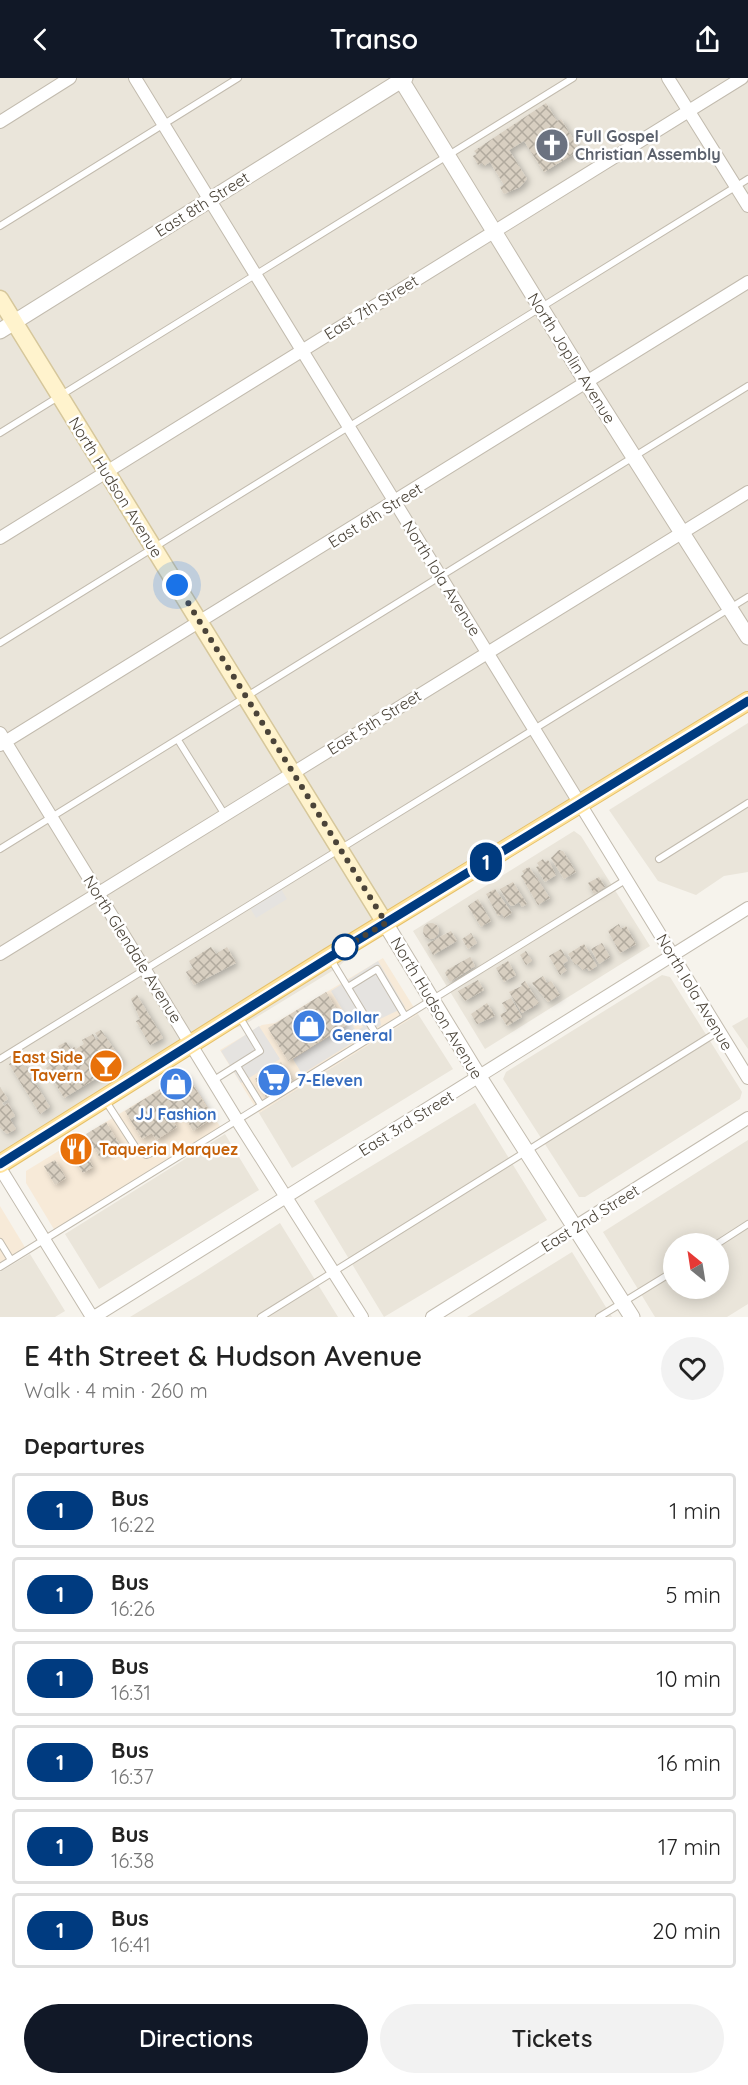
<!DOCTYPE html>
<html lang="en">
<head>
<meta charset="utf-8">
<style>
  :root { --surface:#fff; --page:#f2f2f2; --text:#222; --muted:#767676; --line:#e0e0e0; --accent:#111827 }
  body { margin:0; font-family:Quicksand,sans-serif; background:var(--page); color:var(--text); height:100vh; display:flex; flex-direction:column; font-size:22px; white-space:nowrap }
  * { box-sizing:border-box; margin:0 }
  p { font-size:20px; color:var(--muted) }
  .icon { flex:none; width:33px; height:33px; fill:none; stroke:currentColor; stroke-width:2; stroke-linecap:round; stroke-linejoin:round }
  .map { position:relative; height:1239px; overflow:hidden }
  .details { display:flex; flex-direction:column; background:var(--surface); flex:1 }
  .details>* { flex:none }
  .badge { padding:0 12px; border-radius:20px; font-size:21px; line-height:39px }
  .needle { width:39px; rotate:330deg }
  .controls { position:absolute; left:663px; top:1155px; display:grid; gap:12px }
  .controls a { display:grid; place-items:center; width:66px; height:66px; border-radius:50%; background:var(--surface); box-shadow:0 3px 15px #0003; font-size:30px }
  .you { position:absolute; width:30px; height:30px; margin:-15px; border:4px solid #fff; border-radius:50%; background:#1a73e8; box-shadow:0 0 0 9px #1a73e833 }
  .map>.badge { position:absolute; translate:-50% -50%; box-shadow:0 0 0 3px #fff }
  h2 { padding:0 24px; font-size:22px; line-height:54px }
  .round { display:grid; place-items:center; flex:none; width:63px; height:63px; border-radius:32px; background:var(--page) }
  .overview { display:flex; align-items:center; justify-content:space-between; height:102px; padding:0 24px }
  h1 { font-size:28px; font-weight:600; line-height:45px }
  .action { display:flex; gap:12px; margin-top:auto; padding:12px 24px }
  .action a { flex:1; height:69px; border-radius:36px; background:var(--accent); color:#fff; font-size:24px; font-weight:600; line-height:69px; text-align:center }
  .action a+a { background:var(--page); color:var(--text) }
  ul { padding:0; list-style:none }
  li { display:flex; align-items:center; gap:18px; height:75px; margin:0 12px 9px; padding:0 12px; border:3px solid var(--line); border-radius:6px }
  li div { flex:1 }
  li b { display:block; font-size:22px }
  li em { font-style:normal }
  li .badge { min-width:66px; font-weight:700; text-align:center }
  header { display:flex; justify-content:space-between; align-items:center; height:78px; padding:0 24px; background:var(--accent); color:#fff; font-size:27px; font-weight:600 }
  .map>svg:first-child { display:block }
  .residential { fill:#eae5da; fill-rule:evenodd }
  .commercial { fill:#f7ead8 }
  .parking { fill:#e5e3e0 }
  .building { fill:url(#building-cross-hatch); filter:url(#shadow) }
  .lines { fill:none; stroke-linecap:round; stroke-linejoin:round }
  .service-casing { stroke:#c2bbae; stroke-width:8 }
  .minor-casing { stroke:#c2bbae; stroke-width:14 }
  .tertiary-casing { stroke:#c2bbae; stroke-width:17 }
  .secondary-casing { stroke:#d6c79b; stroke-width:19 }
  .primary-casing { stroke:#e6c16a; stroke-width:20 }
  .service { stroke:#fff; stroke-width:6 }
  .minor { stroke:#fff; stroke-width:12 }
  .tertiary { stroke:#fff; stroke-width:15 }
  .secondary { stroke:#fff3cd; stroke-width:16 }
  .primary { stroke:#ffe39c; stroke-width:18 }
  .line-casing { stroke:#fff; stroke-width:14 }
  .line { stroke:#003b80; stroke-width:9 }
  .walk { stroke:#4b4439; stroke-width:6; stroke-dasharray:0 10.8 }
  .stop-dot { fill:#fff; stroke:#003b80; stroke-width:3 }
  .labels { text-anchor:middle; stroke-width:5; stroke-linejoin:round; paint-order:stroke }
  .worship-label { font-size:16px; font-weight:bold; fill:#5b616d; stroke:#fff; text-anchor:start }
  .street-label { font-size:16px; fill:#4b4439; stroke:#fff }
  .shop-label { font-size:16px; font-weight:bold; fill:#366cbe; stroke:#fff; text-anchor:start }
  .food-label { font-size:16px; font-weight:bold; fill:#c56008; stroke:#fff; text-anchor:end }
</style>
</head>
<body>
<header><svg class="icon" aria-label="back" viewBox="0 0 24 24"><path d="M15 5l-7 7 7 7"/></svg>Transo<svg class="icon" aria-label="share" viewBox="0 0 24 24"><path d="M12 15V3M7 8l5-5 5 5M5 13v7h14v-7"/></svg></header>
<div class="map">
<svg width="748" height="1239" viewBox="0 0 748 1239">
  <defs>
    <pattern id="building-cross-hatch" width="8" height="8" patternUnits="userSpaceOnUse" patternTransform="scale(1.5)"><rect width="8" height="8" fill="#d8cfc1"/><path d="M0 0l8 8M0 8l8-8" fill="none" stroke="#b1aa9e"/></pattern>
    <filter id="shadow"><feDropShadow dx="3" dy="3" stdDeviation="3" flood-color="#0004"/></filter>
  </defs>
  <rect width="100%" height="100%" fill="#f6f3ec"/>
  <path class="residential" d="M0 0H748V622L386 845 337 890 242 948 209 956 0 1086Z
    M748 645V794L724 798 696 817 658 803 609 732Z
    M574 753 581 758 650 868 485 971 413 853Z
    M662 897 670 899 742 1014 740 1021 585 1119H579L503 1001 506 994Z
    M418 936 453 991 292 1090 259 1035Z
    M748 939V971L732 948Z
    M475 1025 547 1142 384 1239 314 1123Z
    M225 1056 259 1112 99 1211 65 1156Z
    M748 1062V1226L727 1239H655L603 1154ZM674 1166H718V1210H674Z
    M280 1145 338 1239H130L199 1197Z
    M572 1174 612 1239H467Z
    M30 1176 65 1233 55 1239H0V1194Z"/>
  <path class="commercial" d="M383 880 418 936 259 1035 220 972 262 947 275 945Z
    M186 995 221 1050 55 1153 26 1105V1093Z
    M0 1128 26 1171 0 1186Z"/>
  <path class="parking" d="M281 811 287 821 256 840 250 830Z
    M378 883 405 929 380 941 381 947 302 996 293 981 351 945 356 953 363 949 359 939 350 944 331 913Z
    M259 948 280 981 241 1005 221 973Z"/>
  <path class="building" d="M546 25 557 43 561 41 580 72 544 94 524 63 509 72 527 101 520 109 504 116 500 109 504 107 490 84 484 88 482 85 478 87 473 78 477 76 474 73Z
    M559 772 563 773 576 794 564 801 551 780Z
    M543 781 545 784 548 782 556 797 545 804 536 789 539 788 537 785Z
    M529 789 550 820 538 827 521 798 524 796 522 793Z
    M599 799 605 809 594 816 588 805Z
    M513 804 527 826 522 829 519 824 513 828 510 827 500 811Z
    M495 811 512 835 504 840 502 836 498 838 486 816Z
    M478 821 491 843 481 849 468 828Z
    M423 853a8 8 0 1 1 16 0a8 8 0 1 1-16 0Z
    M619 846 621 851 626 848 636 866 620 875 608 853Z
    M451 853 457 863 433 877 427 866Z
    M471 855 477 865 468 871 462 861Z
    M602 865 610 879 599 886 591 871Z
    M584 866 597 888 589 893 587 890 583 892 577 886 575 887 568 876Z
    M211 869 216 876 227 869 236 885 194 907 186 894 193 890 189 883Z
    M561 871 568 883 563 886 567 892 560 897 549 878Z
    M526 873 532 883 526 887 520 877Z
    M470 879 475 888 450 904 445 895 447 892Z
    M508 883 516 897 504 904 496 890Z
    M543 898 547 905 551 903 560 917 548 924 532 905Z
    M478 902 484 912 465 923 458 913Z
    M525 903 539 925 522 935 509 914 522 908 521 906Z
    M326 914 346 947 288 983 268 950Z
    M137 917 163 960 150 967 136 943 140 941 131 921Z
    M511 920 522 939 507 948 500 937 507 933 502 925Z
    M487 925 495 938 477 946 471 936Z
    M101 952 123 984 64 1020 46 990 50 987 44 977 51 972 57 982 64 978 58 968 66 964 71 971 74 969 76 971 84 966 82 962 93 956 96 962 99 961 95 955Z
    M20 980 50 1029 40 1036 9 986Z
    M281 984 293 1002 266 1019 255 1001Z
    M186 995 213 1040 193 1053 183 1035 172 1041 177 1049 156 1062 152 1055 142 1061 125 1033Z
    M0 1009 8 1021 2 1025 4 1028 8 1025 15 1038 10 1041 16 1051 7 1056 0 1050Z
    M106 1044 120 1067 100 1080 86 1056Z
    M78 1061 93 1089 83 1095 66 1069Z
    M55 1082 66 1100 55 1107 44 1088Z"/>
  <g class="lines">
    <g class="service-casing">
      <path id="service" d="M0 148 238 0
        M0 355 573 0
        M0 565 748 101
        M178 662 225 737
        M0 771 748 308
        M659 781 748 725
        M330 880 376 956
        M348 909 377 891 405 938
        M0 981 748 519
        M237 988 261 1027
        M214 1002 260 973 239 938
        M105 1022 138 1073 146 1077 162 1071
        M0 1164 11 1182
        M717 1166 748 1146
        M0 1189 627 801
        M261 1239 719 953
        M599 1239 674 1193"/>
    </g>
    <g class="minor-casing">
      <path id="minor" d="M135 0 748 1000
        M668 0 748 128
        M0 44 70 0
        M0 460 742 0
        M0 655 237 1042 362 1239
        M0 667 748 204
        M0 876 748 414
        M0 1090 92 1239
        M94 1239 748 830
        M432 1239 748 1040"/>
    </g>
    <g class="tertiary-casing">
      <path id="tertiary" d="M400 0 587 305 748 559
        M0 253 405 0
        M382 840 479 999 632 1239"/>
    </g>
    <g class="secondary-casing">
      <path id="secondary" d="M0 221 382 840"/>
    </g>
    <g class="primary-casing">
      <path id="primary" d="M0 1086 329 879 748 623"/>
    </g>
    <use href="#service" class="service"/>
    <use href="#minor" class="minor"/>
    <use href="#tertiary" class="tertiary"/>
    <use href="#secondary" class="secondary"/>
    <use href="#primary" class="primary"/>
  </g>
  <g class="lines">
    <g class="line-casing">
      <path id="line" d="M0 1086 330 879 748 623"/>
    </g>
    <use href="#line" class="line"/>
    <path class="walk" d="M177 507 386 845 345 869"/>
  </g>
  <defs>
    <g id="church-disc" transform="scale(1.725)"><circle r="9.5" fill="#6b7280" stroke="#fff"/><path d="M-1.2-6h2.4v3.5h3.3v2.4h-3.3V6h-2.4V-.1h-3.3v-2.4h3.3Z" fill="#fff"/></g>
    <g id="shop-disc" transform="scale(1.725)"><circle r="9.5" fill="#3f7fe0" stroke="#fff"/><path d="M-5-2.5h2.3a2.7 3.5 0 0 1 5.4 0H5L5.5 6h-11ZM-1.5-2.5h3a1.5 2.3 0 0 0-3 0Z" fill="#fff"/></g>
    <g id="bar-disc" transform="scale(1.725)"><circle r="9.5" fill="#e8710a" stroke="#fff"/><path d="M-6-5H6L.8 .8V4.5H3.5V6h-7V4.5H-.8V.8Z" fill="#fff"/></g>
    <g id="supermarket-disc" transform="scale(1.725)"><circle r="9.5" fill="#3f7fe0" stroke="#fff"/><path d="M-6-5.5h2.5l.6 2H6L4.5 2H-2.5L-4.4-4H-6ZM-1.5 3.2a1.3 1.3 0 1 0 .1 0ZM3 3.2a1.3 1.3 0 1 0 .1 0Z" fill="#fff"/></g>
    <g id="restaurant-disc" transform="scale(1.725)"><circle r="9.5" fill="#e8710a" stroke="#fff"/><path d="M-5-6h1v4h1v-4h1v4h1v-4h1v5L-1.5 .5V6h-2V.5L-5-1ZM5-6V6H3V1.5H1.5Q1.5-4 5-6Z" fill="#fff"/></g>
  </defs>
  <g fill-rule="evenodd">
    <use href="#church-disc" x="552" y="67"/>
    <use href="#shop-disc" x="309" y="948"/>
    <use href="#bar-disc" x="106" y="988"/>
    <use href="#supermarket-disc" x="274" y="1002"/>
    <use href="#shop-disc" x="176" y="1006"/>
    <use href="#restaurant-disc" x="76" y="1071"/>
  </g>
  <circle class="stop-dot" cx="345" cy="869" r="12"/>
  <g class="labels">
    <g class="worship-label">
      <text x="575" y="64">Full Gospel<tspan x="575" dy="18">Christian Assembly</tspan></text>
    </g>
    <g class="street-label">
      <text transform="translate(202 126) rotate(-32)" y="6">East 8th Street</text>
      <text transform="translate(371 229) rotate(-32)" y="6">East 7th Street</text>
      <text transform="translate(572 280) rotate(58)" y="6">North Joplin Avenue</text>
      <text transform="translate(116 409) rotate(58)" y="6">North Hudson Avenue</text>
      <text transform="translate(375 437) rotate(-32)" y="6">East 6th Street</text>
      <text transform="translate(442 500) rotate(58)" y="6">North Iola Avenue</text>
      <text transform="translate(374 644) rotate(-32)" y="6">East 5th Street</text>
      <text transform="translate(133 871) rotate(58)" y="6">North Glendale Avenue</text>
      <text transform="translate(695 914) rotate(59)" y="6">North Iola Avenue</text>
      <text transform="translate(437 930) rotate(59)" y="6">North Hudson Avenue</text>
      <text transform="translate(406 1045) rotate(-32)" y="6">East 3rd Street</text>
      <text transform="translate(590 1140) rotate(-32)" y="6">East 2nd Street</text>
    </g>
    <g class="shop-label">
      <text x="332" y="945">Dollar<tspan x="332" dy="18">General</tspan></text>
      <text x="297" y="1008">7-Eleven</text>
      <text x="176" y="1042" text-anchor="middle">JJ Fashion</text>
    </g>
    <g class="food-label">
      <text x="83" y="985">East Side<tspan x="83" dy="18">Tavern</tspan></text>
      <text x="99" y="1077" text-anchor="start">Taqueria Marquez</text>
    </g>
  </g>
</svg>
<div class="controls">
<a><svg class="needle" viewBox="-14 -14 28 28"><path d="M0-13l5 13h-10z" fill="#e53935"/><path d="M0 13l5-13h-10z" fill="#767676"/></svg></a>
</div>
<div class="you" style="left:177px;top:507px"></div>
<b class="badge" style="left:486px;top:784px;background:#003b80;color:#fff">1</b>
</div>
<section class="details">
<div class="overview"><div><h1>E 4th Street &amp; Hudson Avenue</h1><p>Walk · 4 min · 260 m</p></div><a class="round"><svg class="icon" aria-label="heart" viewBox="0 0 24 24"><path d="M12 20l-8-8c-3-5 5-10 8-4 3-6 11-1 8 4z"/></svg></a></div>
<h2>Departures</h2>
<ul>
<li><span class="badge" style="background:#003b80;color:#fff">1</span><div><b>Bus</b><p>16:22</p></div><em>1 min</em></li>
<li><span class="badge" style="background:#003b80;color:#fff">1</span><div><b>Bus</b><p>16:26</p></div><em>5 min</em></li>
<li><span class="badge" style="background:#003b80;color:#fff">1</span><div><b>Bus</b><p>16:31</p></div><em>10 min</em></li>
<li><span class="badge" style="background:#003b80;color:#fff">1</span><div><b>Bus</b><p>16:37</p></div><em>16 min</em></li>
<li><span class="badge" style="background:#003b80;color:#fff">1</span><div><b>Bus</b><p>16:38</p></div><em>17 min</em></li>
<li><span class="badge" style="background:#003b80;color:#fff">1</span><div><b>Bus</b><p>16:41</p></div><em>20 min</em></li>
</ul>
<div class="action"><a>Directions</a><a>Tickets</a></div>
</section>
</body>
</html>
